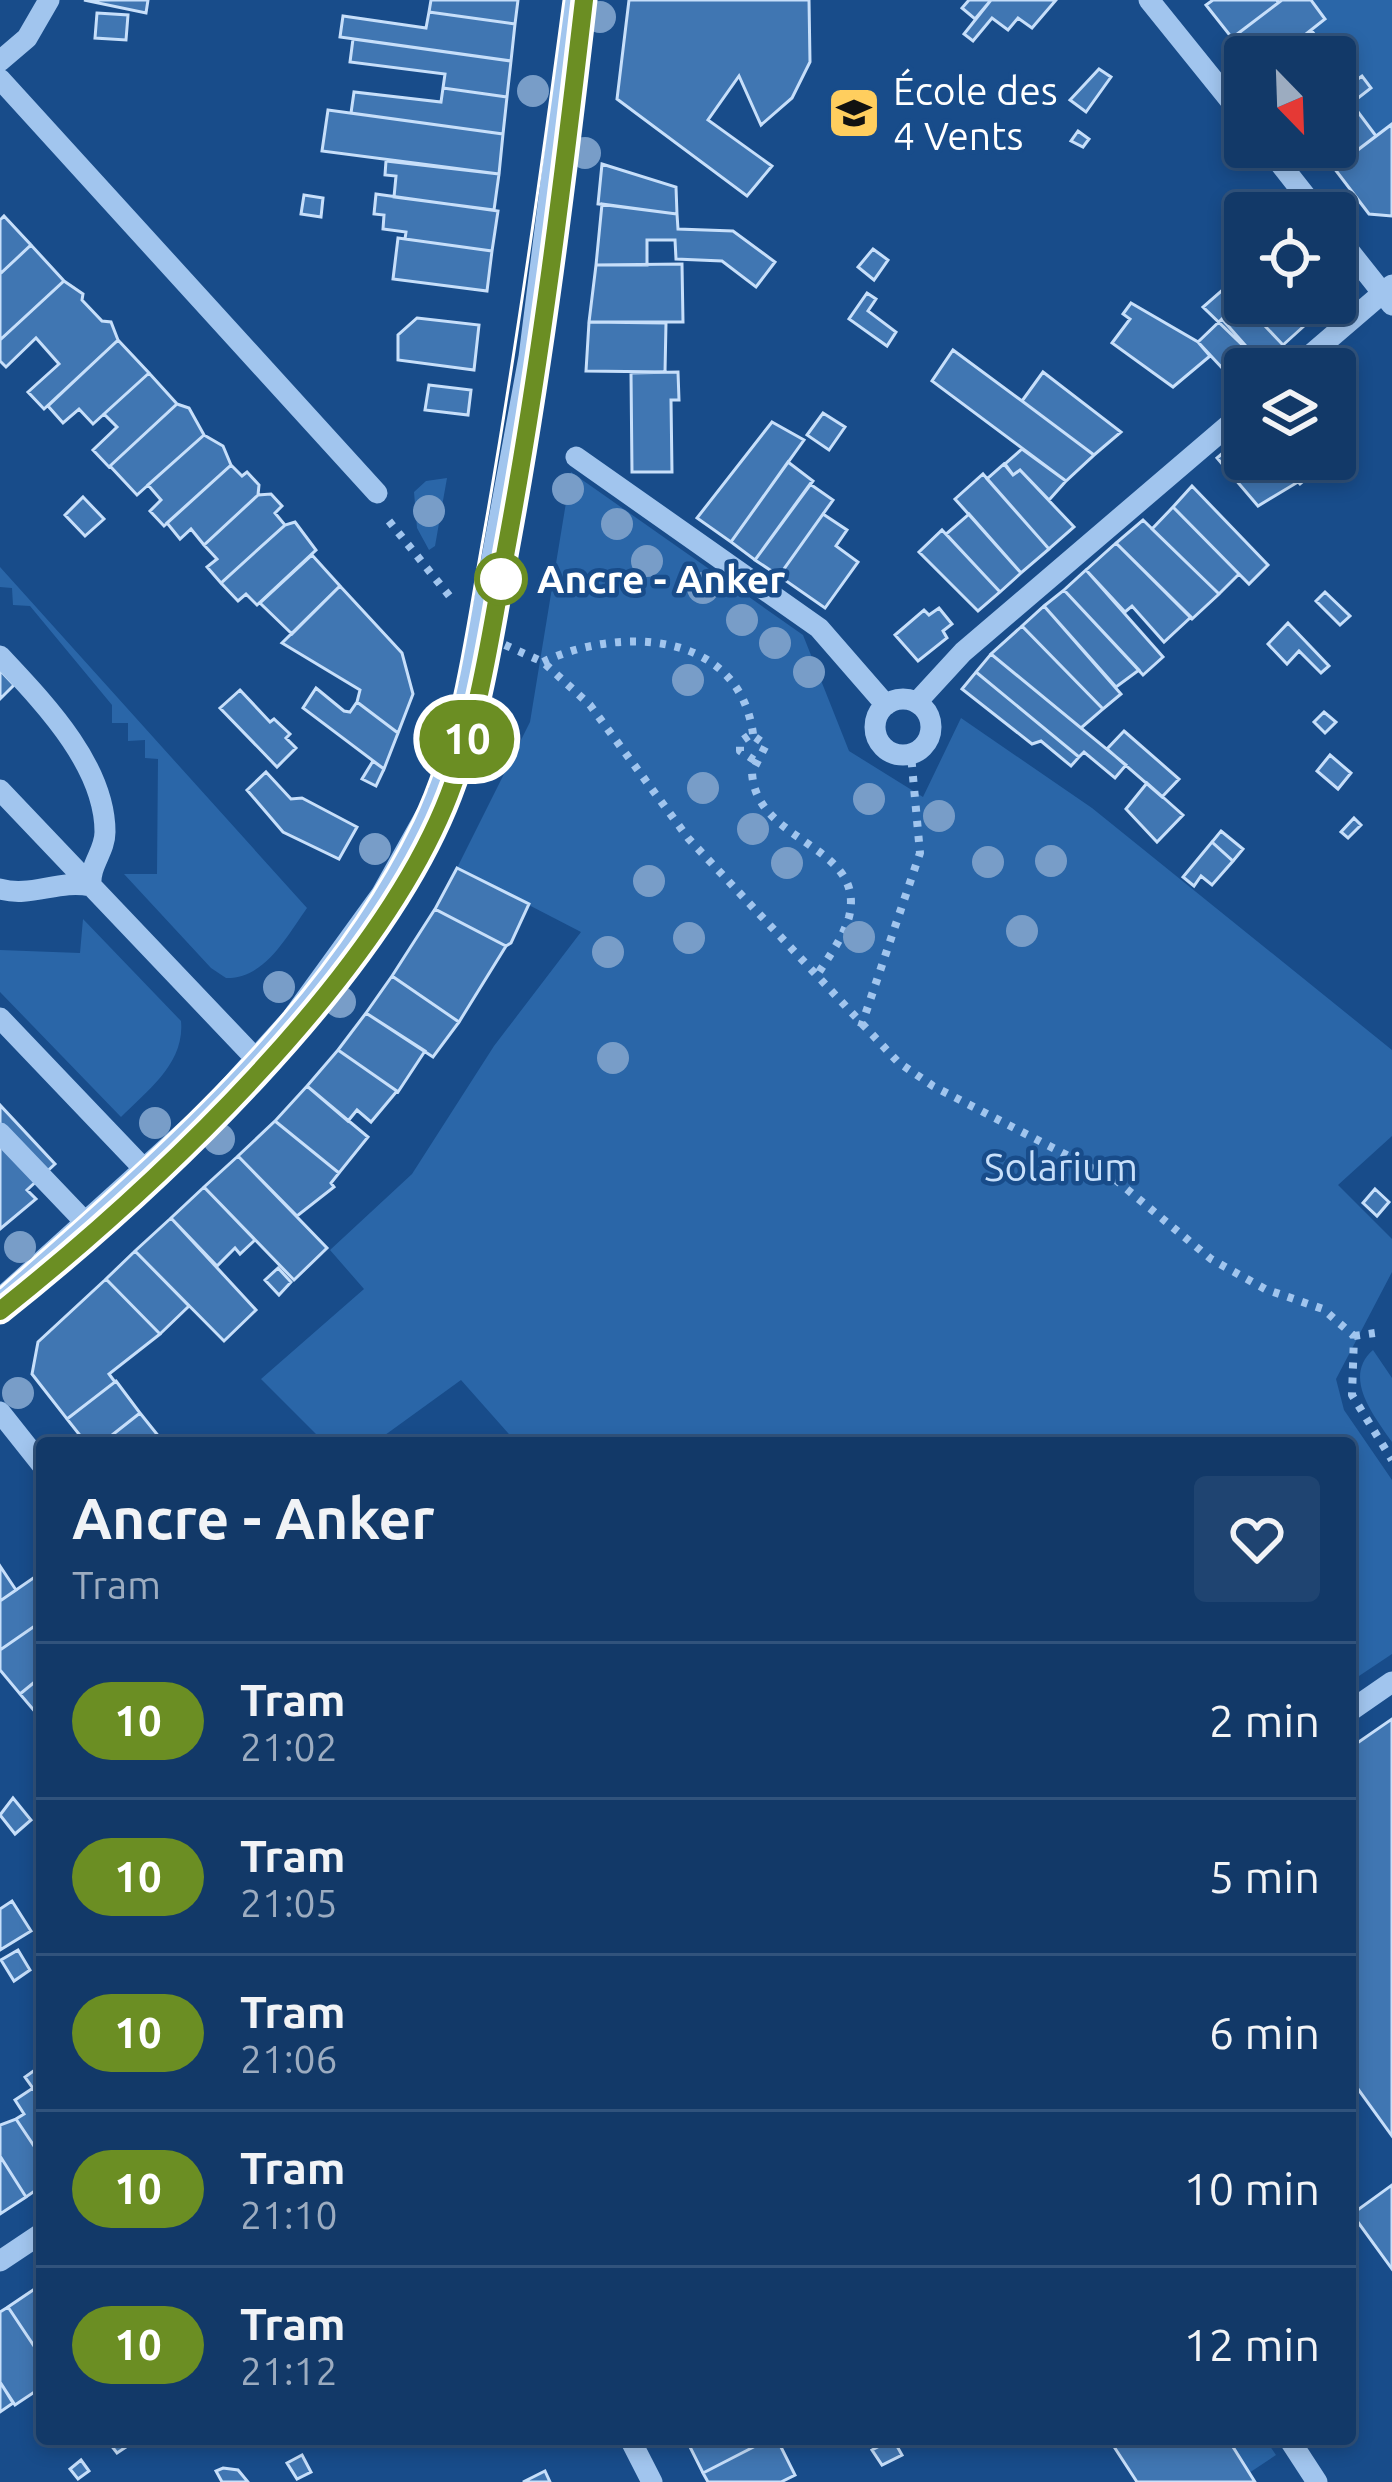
<!DOCTYPE html>
<html lang="en">
<head>
<meta charset="utf-8">
<style>
  :root { --surface:#123968; --page:#1f4471; --text:#f1f3f6; --muted:#9cacc0; --line:#31537c }
  body { margin:0; font-family:Ubuntu,sans-serif; background:var(--page); color:var(--text); height:100vh; display:flex; flex-direction:column; font-size:45px; white-space:nowrap }
  * { box-sizing:border-box; margin:0 }
  p { font-size:39px; color:var(--muted) }
  .icon { flex:none; width:66px; height:66px; fill:none; stroke:currentColor; stroke-width:2; stroke-linecap:round; stroke-linejoin:round }
  .map { position:relative; flex:1; overflow:hidden }
  .sheet { position:absolute; left:36px; top:1437px; width:1320px; height:1008px; display:flex; flex-direction:column; background:var(--surface); border-radius:12px; box-shadow:0 6px 18px #0003,0 0 0 3px var(--line) }
  .sheet>* { flex:none }
  .badge { padding:0 24px; border-radius:39px; font-size:42px; line-height:78px }
  .needle { width:78px; rotate:157deg }
  .buttons { position:absolute; left:1224px; top:36px; display:grid; gap:24px }
  .buttons a { display:grid; place-items:center; width:132px; height:132px; border-radius:12px; background:var(--surface); box-shadow:0 6px 18px #0003,0 0 0 3px var(--line); font-size:60px }
  .map>.badge { position:absolute; translate:-50% -50%; box-shadow:0 0 0 6px #fff }
  .round { display:grid; place-items:center; flex:none; width:126px; height:126px; border-radius:12px; background:var(--page) }
  .head { display:flex; align-items:center; justify-content:space-between; height:204px; padding:0 36px }
  h1 { font-size:57px; font-weight:700; line-height:90px }
  ul { padding:0; list-style:none }
  li { display:flex; align-items:center; gap:36px; height:156px; padding:0 36px; border-top:3px solid var(--line) }
  li div { flex:1 }
  li b { display:block; font-size:45px }
  li em { font-style:normal }
  li .badge { min-width:132px; font-weight:700; text-align:center }
  .map>svg:first-child { display:block }
  .green { fill:#2a66a8 }
  .building { fill:#4076b2; stroke:#c7dffa; stroke-width:3 }
  .lines { fill:none; stroke-linecap:round; stroke-linejoin:round }
  .path { stroke:#a1c5ee; stroke-width:8; stroke-dasharray:6 9; stroke-linecap:butt }
  .minor { stroke:#a1c5ee; stroke-width:21 }
  .tram { stroke:#fff; stroke-width:3 }
  .tree { fill:#789dc8 }
  .line-casing { stroke:#fff; stroke-width:27 }
  .line { stroke:#6b8e23; stroke-width:18 }
  .stop-dot { fill:#fff; stroke:#6b8e23; stroke-width:6 }
  .labels { text-anchor:middle; stroke-width:9; stroke-linejoin:round; paint-order:stroke }
  .poi-label { font-size:39px; fill:#fff; stroke:#184c8a; text-anchor:start }
  .stop-label { font-size:39px; font-weight:bold; fill:#fff; stroke:#184c8a; text-anchor:start }
  .park-label { font-size:39px; fill:#c7dffa; stroke:#184c8a }
</style>
</head>
<body>
<div class="map">
<svg width="1392" height="2482" viewBox="0 0 1392 2482">
  <rect width="100%" height="100%" fill="#184c8a"/>
  <path class="green" d="M1311 0H1392V124L1376 136 1352 104 1370 88 1355 81 1311 30 1325 19Z
    M571 472 803 635 849 751 923 797 961 718 1092 808 1392 1050V1136L1338 1185 1392 1239V1272L1336 1379 1344 1410 1392 1480V1654L1350 1682V1443H517L461 1380 374 1443H325L261 1379 364 1289 330 1250 412 1174 494 1046 581 932 457 868 530 722Z
    M447 478 435 546 429 550 417 528 414 492 426 481Z
    M0 567 307 908C287 936 265 979 226 978L211 968 124 874H157L158 759 145 758V740L128 741V723H112V705L30 606 13 605 12 588 0 587Z
    M83 919 181 1021C185 1063 148 1090 121 1117L0 992V950L80 953Z
    M1373 1350 1392 1378V1442C1374 1416 1342 1377 1373 1350Z
    M1228 2439H1265L1276 2455 1249 2473Z"/>
  <path class="building" d="M84 0H148L146 13Z
    M431 0H518L515 24 429 12Z
    M629 0H809L810 62 792 98 761 125 739 76 708 120 772 166 747 196 617 99Z
    M969 0H991L975 19 962 8Z
    M991 0H1056L1032 28 1018 18 1008 30 992 18 973 41 964 34Z
    M1213 0H1277L1278 3 1232 38 1206 5Z
    M1282 0H1311L1325 19 1277 57H1247L1232 38Z
    M429 12 515 24 511 61 340 37 343 16 426 28Z
    M97 13 128 15 126 40 95 38Z
    M1311 30 1332 57H1277Z
    M353 39 511 61 507 97 443 88 445 74 350 62Z
    M1339 61 1355 81 1362 76 1371 88 1335 116Z
    M1099 69 1111 77 1086 112 1070 100Z
    M443 88 507 97 503 134 351 113 354 92 441 102Z
    M1352 104 1376 136 1334 168 1317 147H1335V116Z
    M328 110 503 134 499 174 322 151Z
    M1392 124V216L1369 214 1334 168Z
    M1078 131 1089 139 1083 147 1071 141Z
    M386 161 499 174 494 210 394 197 396 176 385 175Z
    M602 164 676 187 677 214 598 204Z
    M376 194 498 211 492 251 405 239 406 232 383 229 384 215 374 214Z
    M304 195 323 198 321 217 301 214Z
    M602 204 677 214 678 229 733 231 775 262 756 287 722 261 676 259 675 240H647V265H596Z
    M4 216 31 245 0 274V220Z
    M398 238 492 251 487 291 393 279Z
    M31 245 64 281 0 340V274Z
    M873 249 888 260 874 280 858 267Z
    M682 264 683 322H589L596 265Z
    M1245 270V303H1283L1304 326 1283 345 1227 286Z
    M64 281 83 294 82 300 102 321 111 322 118 340 44 409 28 392 59 364 36 338 6 367 0 361V340Z
    M1227 286 1283 345 1261 363 1203 307Z
    M867 293 876 299 868 311 896 332 887 346 849 319Z
    M1131 303 1198 342 1210 356 1173 387 1112 343 1130 319 1123 314Z
    M417 318 479 325 474 370 398 360V335Z
    M1222 319 1261 363 1245 369 1238 385 1198 342Z
    M589 322 666 323 665 372 586 371Z
    M118 340 149 373 93 424 79 409 63 423 48 406Z
    M953 350 1022 401 1094 455 1066 481 932 381Z
    M678 372 679 400H671L672 472H632L631 373Z
    M1043 372 1121 432 1094 455 1022 401Z
    M149 373 177 404 109 467 93 450 117 427 104 414Z
    M429 385 471 390 468 415 425 410Z
    M177 404 189 408 204 435 137 495 110 466Z
    M823 413 845 427 829 450 807 435Z
    M772 422 804 440 731 542 697 518Z
    M1245 434V459H1278L1298 482 1258 506 1217 458Z
    M204 435 223 446 231 465 164 526 150 511 161 500 148 485Z
    M1022 449 1066 481 1049 500 1020 470 1013 475 1005 464Z
    M1278 459H1329L1300 484Z
    M788 462 813 481 755 560 731 542Z
    M1004 464 1013 475 1020 470 1074 527 1049 549 987 479Z
    M231 465 242 476 247 472 259 485 258 495 204 545 191 529 180 539 167 523Z
    M983 474 1049 549 1021 573 955 499Z
    M810 484 833 500 779 576 755 560Z
    M1192 486 1268 565 1249 584 1173 507Z
    M271 494 282 506 275 513 285 525 221 583 207 567 217 559 204 545 258 495Z
    M83 497 104 519 85 536 65 515Z
    M1173 507 1239 574 1219 594 1152 529Z
    M823 514 847 530 836 546 858 562 825 608 779 576Z
    M969 514 1021 573 1000 592 946 534Z
    M1143 520 1219 594 1192 619 1116 543Z
    M295 522 316 550 257 605 246 594 238 601 221 583 285 525Z
    M942 530 1000 592 978 611 919 552Z
    M1116 543 1191 617 1164 642 1132 606 1125 612 1086 570Z
    M312 555 340 586 292 634 260 603Z
    M1086 570 1163 657 1143 675 1064 590Z
    M340 586 402 653 413 694 398 733 357 702 360 690 282 643Z
    M1064 590 1139 670 1116 687 1044 606Z
    M1325 592 1350 616 1340 625 1316 601Z
    M1044 606 1121 694 1103 709 1022 626Z
    M939 608 952 624 943 631 947 638 918 661 895 635 924 610 929 615Z
    M1288 623 1329 666 1321 673 1299 651 1287 664 1268 644Z
    M1022 626 1103 709 1081 728 991 654Z
    M991 654 1126 765 1115 778 1084 752 1079 757 976 672Z
    M0 670 14 685 0 699Z
    M976 672 1079 757 1071 766 1041 741 1032 744 962 689Z
    M316 688 344 711 350 712 357 702 398 733 384 769 303 708Z
    M240 690 270 722 274 719 290 734 286 738 296 748 277 767 220 708Z
    M1324 712 1336 722 1325 733 1314 722Z
    M1124 731 1179 779 1162 797 1107 749Z
    M1330 755 1351 773 1338 789 1317 771Z
    M373 761 384 769 376 786 362 779Z
    M266 772 291 799 302 798 357 827 339 859 283 832 247 790Z
    M1147 783 1183 815 1157 842 1126 809Z
    M1354 818 1361 825 1348 838 1341 832Z
    M1221 831 1243 849 1233 861 1212 842Z
    M1212 842 1233 861 1212 885 1201 876 1194 886 1183 877Z
    M457 868 529 904 511 943 506 946 435 909Z
    M435 909 506 946 459 1022 392 976Z
    M392 976 459 1022 433 1057 366 1013Z
    M366 1013 425 1051 398 1092 338 1050Z
    M338 1050 397 1091 371 1122 357 1110 348 1121 307 1086Z
    M307 1086 368 1137 339 1173 275 1121Z
    M0 1105 55 1164 27 1190 36 1199 0 1229Z
    M275 1121 339 1173 331 1183 334 1187 297 1216 238 1156Z
    M238 1156 327 1248 294 1280 204 1187Z
    M204 1187 255 1240 240 1254 235 1248 217 1266 171 1218Z
    M1375 1189 1389 1202 1377 1216 1363 1203Z
    M171 1218 256 1310 224 1341 135 1251Z
    M135 1251 189 1306 160 1334 106 1279Z
    M278 1268 291 1282 279 1295 265 1280Z
    M106 1279 160 1334 109 1374 115 1382 67 1419 32 1374 38 1342Z
    M116 1381 140 1413 102 1443H86L67 1419Z
    M140 1413 164 1443H102Z
    M0 1566 16 1590 0 1601Z
    M42 1572V1621L0 1650V1601Z
    M42 1621V1676L20 1694 0 1670V1650Z
    M42 1676V1720L20 1694Z
    M1392 1719V2136L1350 2078V1748Z
    M13 1798 31 1820 15 1834 0 1815Z
    M12 1901 31 1931 0 1950V1909Z
    M18 1950 30 1970 14 1981 1 1960Z
    M42 2065V2101L25 2077Z
    M33 2088 42 2101V2158L16 2119 24 2114 15 2100Z
    M16 2119 42 2158V2186L26 2197 0 2156V2125Z
    M0 2156 26 2197 0 2214Z
    M1392 2185V2269L1352 2214Z
    M42 2284V2358L8 2307Z
    M8 2307 42 2358V2387L15 2405 0 2382V2312Z
    M0 2382 13 2403 0 2412Z
    M128 2439 132 2443 117 2453 107 2440Z
    M686 2439H769L703 2473Z
    M769 2439H777L795 2475 781 2482H708L703 2473Z
    M893 2439 902 2455 882 2465 872 2450Z
    M1109 2439H1228L1255 2482H1137Z
    M302 2455 311 2472 297 2479 287 2463Z
    M81 2460 89 2471 78 2479 70 2469Z
    M223 2468 238 2470 248 2482H222L216 2471Z
    M545 2471 550 2482H523Z"/>
  <g class="lines">
    <path class="path" d="M389 521 451 598
      M505 645 543 662 590 705 688 838 898 1062 933 1086 1117 1181 1211 1259 1265 1289 1323 1309 1354 1336 1352 1395 1392 1460
      M543 662C619 626 739 630 753 734
      M754 760 740 751V742L751 734 766 745 752 772C755 844 867 844 849 917 843 938 828 958 817 975
      M861 1027 920 853 911 755
      M1354 1336 1382 1332"/>
    <path class="minor" d="M1149 0 1245 119
      M0 61 27 38 49 0
      M0 79 377 493
      M1267 147 1319 213
      M1335 233 1392 305
      M1294 369 1392 285
      M576 457 819 628 886 705
      M0 656C43 702 105 765 105 832 105 852 89 865 91 886 59 879 31 898 0 889
      M875 727a28 28 0 1 1 56 0a28 28 0 1 1-56 0Z
      M917 702 963 652 1245 411
      M0 790 256 1059
      M0 1018 146 1171
      M0 1133 86 1223
      M0 1299 211 1108 292 1018 381 895 438 793 469 683 529 357 574 0
      M0 1412 42 1465
      M1350 1711 1392 1682
      M0 2261 42 2233
      M630 2439 652 2482
      M1289 2439 1317 2482"/>
    <path class="tram" d="M0 1288C154 1152 321 1009 413 821 455 734 466 633 483 539 515 360 540 181 564 0
      M0 1311C154 1187 377 981 449 795 482 711 494 619 510 530 541 353 564 178 584 0"/>
  </g>
  <g class="tree">
    <circle cx="600" cy="17" r="16"/>
    <circle cx="533" cy="91" r="16"/>
    <circle cx="585" cy="153" r="16"/>
    <circle cx="568" cy="489" r="16"/>
    <circle cx="429" cy="511" r="16"/>
    <circle cx="617" cy="524" r="16"/>
    <circle cx="647" cy="561" r="16"/>
    <circle cx="703" cy="588" r="16"/>
    <circle cx="742" cy="620" r="16"/>
    <circle cx="775" cy="643" r="16"/>
    <circle cx="809" cy="672" r="16"/>
    <circle cx="688" cy="680" r="16"/>
    <circle cx="703" cy="788" r="16"/>
    <circle cx="869" cy="799" r="16"/>
    <circle cx="939" cy="816" r="16"/>
    <circle cx="753" cy="829" r="16"/>
    <circle cx="375" cy="849" r="16"/>
    <circle cx="1051" cy="861" r="16"/>
    <circle cx="988" cy="862" r="16"/>
    <circle cx="787" cy="863" r="16"/>
    <circle cx="649" cy="881" r="16"/>
    <circle cx="1022" cy="931" r="16"/>
    <circle cx="859" cy="937" r="16"/>
    <circle cx="689" cy="938" r="16"/>
    <circle cx="608" cy="952" r="16"/>
    <circle cx="279" cy="987" r="16"/>
    <circle cx="340" cy="1002" r="16"/>
    <circle cx="613" cy="1058" r="16"/>
    <circle cx="155" cy="1123" r="16"/>
    <circle cx="219" cy="1139" r="16"/>
    <circle cx="20" cy="1247" r="16"/>
    <circle cx="18" cy="1393" r="16"/>
  </g>
  <g class="lines">
    <g class="line-casing">
      <path id="line" d="M0 1311C153 1189 378 979 449 795 481 713 492 625 508 539 541 359 563 181 584 0"/>
    </g>
    <use href="#line" class="line"/>
  </g>
  <defs>
    <g id="school-square" transform="scale(2.7)"><rect x="-9" y="-9" width="18" height="18" rx="4" fill="#ffce5e" stroke="#184c8a"/><path d="M0-5L7-2L0 1L-7-2ZM-4 1L0 2.5L4 1V4Q0 6-4 4Z" fill="#111"/></g>
  </defs>
  <g fill-rule="evenodd">
    <use href="#school-square" x="854" y="113"/>
  </g>
  <circle class="stop-dot" cx="501" cy="579" r="24"/>
  <g class="labels">
    <g class="poi-label">
      <text x="893" y="105">École des<tspan x="893" dy="45">4 Vents</tspan></text>
    </g>
    <g class="stop-label">
      <text x="537" y="593">Ancre - Anker</text>
    </g>
    <g class="park-label">
      <text x="1061" y="1181">Solarium</text>
    </g>
  </g>
</svg>
<div class="buttons">
<a><svg class="needle" viewBox="-14 -14 28 28"><path d="M0-13l5 13h-10z" fill="#e53935"/><path d="M0 13l5-13h-10z" fill="#9cacc0"/></svg></a>
<a><svg class="icon" aria-label="locate" viewBox="0 0 24 24"><circle cx="12" cy="12" r="6"/><path d="M12 2v4M12 18v4M2 12h4M18 12h4"/></svg></a>
<a><svg class="icon" aria-label="layers" viewBox="0 0 24 24"><path d="M12 4l9 5-9 5-9-5zM3 14l9 5 9-5"/></svg></a>
</div>
<b class="badge" style="left:467px;top:739px;background:#6b8e23;color:#fff">10</b>
<section class="sheet">
<div class="head"><div><h1>Ancre - Anker</h1><p>Tram</p></div><a class="round"><svg class="icon" aria-label="heart" viewBox="0 0 24 24"><path d="M12 20l-8-8c-3-5 5-10 8-4 3-6 11-1 8 4z"/></svg></a></div>
<ul>
<li><span class="badge" style="background:#6b8e23;color:#fff">10</span><div><b>Tram</b><p>21:02</p></div><em>2 min</em></li>
<li><span class="badge" style="background:#6b8e23;color:#fff">10</span><div><b>Tram</b><p>21:05</p></div><em>5 min</em></li>
<li><span class="badge" style="background:#6b8e23;color:#fff">10</span><div><b>Tram</b><p>21:06</p></div><em>6 min</em></li>
<li><span class="badge" style="background:#6b8e23;color:#fff">10</span><div><b>Tram</b><p>21:10</p></div><em>10 min</em></li>
<li><span class="badge" style="background:#6b8e23;color:#fff">10</span><div><b>Tram</b><p>21:12</p></div><em>12 min</em></li>
</ul>
</section>
</div>
</body>
</html>
